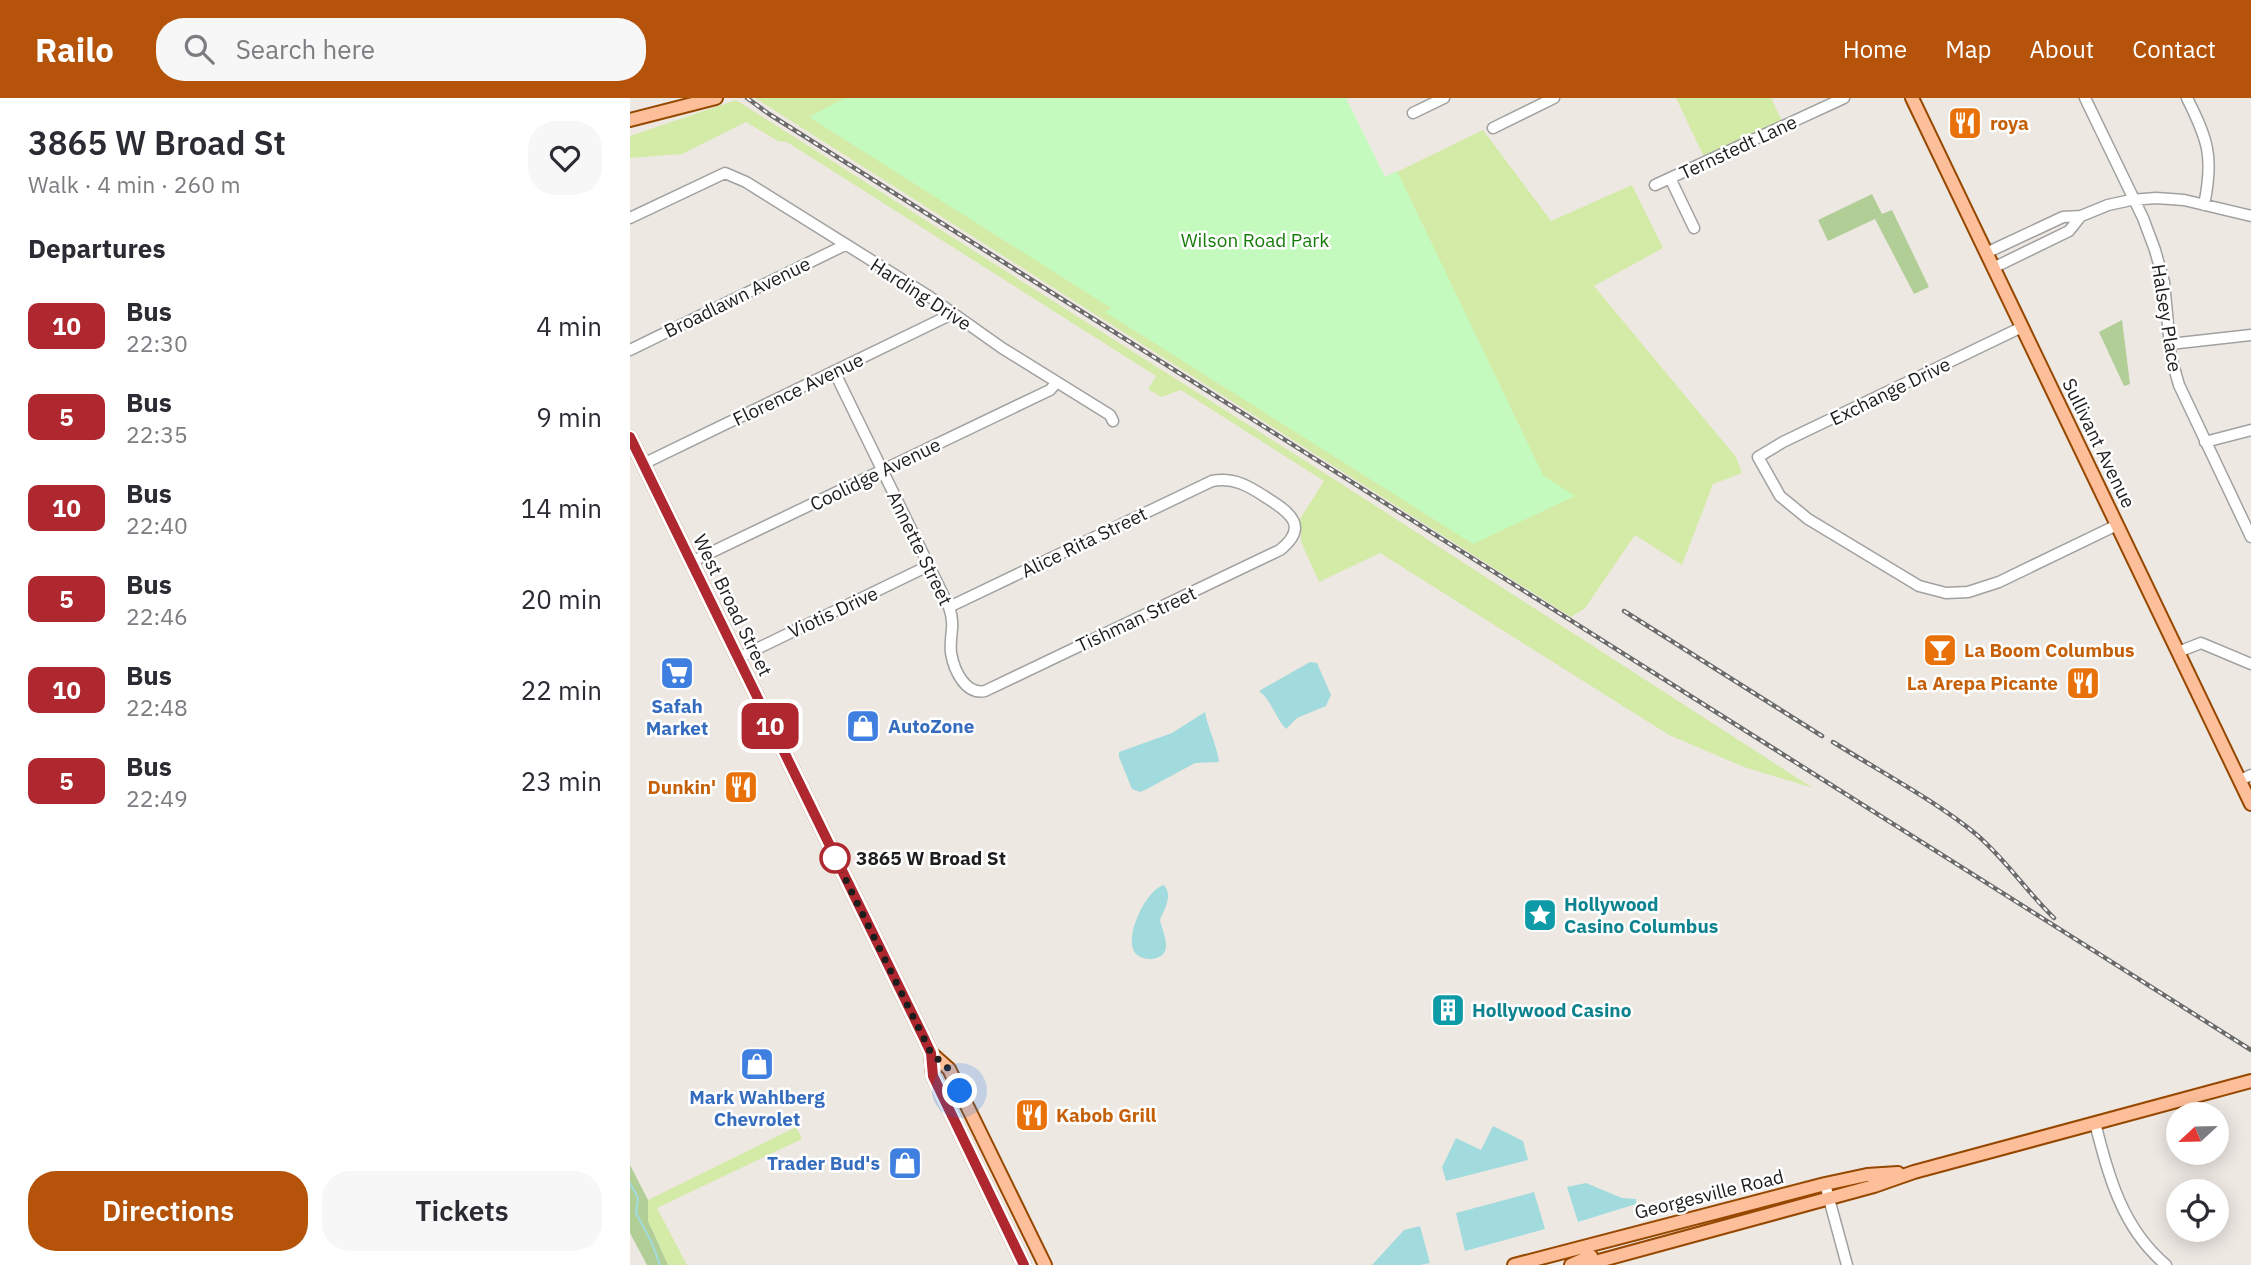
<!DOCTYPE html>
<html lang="en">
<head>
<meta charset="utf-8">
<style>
  :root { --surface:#fff; --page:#f7f7f7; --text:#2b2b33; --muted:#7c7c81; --accent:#b45309 }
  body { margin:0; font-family:"IBM Plex Sans",sans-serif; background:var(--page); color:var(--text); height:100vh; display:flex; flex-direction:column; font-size:26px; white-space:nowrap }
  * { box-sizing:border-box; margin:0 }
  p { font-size:23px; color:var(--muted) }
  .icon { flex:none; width:38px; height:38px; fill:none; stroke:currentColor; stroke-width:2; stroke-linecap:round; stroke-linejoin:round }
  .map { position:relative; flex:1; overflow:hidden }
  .drawer { display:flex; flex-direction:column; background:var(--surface); width:630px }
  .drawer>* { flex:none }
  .badge { padding:0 14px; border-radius:10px; font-size:24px; line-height:46px }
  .needle { width:46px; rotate:248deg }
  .fabs { position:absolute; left:1536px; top:1004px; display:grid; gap:14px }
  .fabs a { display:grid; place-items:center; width:63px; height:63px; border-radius:50%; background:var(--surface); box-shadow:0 4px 18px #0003; font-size:35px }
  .you { position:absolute; width:35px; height:35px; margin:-18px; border:5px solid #fff; border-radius:50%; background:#1a73e8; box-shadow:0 0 0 10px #1a73e833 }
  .map>.badge { position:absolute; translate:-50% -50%; box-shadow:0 0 0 4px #fff }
  h2 { padding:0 28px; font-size:26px; line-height:63px }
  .round { display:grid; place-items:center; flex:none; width:74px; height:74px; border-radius:28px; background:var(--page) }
  .head { display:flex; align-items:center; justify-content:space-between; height:119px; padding:0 28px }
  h1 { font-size:33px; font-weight:600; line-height:52px }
  .primary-button { display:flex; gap:14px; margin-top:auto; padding:14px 28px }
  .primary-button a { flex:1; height:80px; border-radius:28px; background:var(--accent); color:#fff; font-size:28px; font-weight:600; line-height:80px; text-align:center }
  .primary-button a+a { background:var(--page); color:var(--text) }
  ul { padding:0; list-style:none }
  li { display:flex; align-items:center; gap:21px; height:91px; padding:0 28px }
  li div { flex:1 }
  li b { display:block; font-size:26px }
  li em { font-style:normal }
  li .badge { min-width:77px; font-weight:700; text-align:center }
  header { display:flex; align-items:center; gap:42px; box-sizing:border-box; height:98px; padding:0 35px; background:var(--accent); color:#fff }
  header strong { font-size:33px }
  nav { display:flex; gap:38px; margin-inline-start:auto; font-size:24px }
  .search { width:490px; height:63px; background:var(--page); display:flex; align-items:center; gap:18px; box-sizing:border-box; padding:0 24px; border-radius:28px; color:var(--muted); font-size:26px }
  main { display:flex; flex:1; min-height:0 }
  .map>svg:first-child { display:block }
  .grass { fill:#d4eaa7 }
  .forest { fill:#b2ce97 }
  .park { fill:#c5fabe }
  .water { fill:#a2dbdd }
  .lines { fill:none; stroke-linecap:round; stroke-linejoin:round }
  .stream { stroke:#a2dbdd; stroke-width:2 }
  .minor-casing { stroke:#a1a1a1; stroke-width:13 }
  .major-casing { stroke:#964800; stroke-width:16 }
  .minor { stroke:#fff; stroke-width:10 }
  .major { stroke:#fdbf99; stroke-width:12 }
  .rail-casing { stroke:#6b6b6b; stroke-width:4.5 }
  .rail { stroke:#fff; stroke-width:2; stroke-dasharray:5; stroke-linecap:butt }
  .line-casing { stroke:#fff; stroke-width:16 }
  .line { stroke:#af272f; stroke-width:10 }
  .walk { stroke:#1d1d1d; stroke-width:7; stroke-dasharray:0 12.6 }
  .stop-dot { fill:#fff; stroke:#af272f; stroke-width:3.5 }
  .labels { text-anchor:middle; stroke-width:5; stroke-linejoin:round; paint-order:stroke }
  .food-label { font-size:19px; font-weight:bold; fill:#c56008; stroke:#fff; text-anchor:start }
  .street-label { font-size:19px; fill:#1d1d1d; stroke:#fff }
  .park-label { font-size:19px; fill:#167c0a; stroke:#fff }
  .shop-label { font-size:19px; font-weight:bold; fill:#366cbe; stroke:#fff }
  .stop-label { font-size:19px; font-weight:bold; fill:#1d1d1d; stroke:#fff; text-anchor:start }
  .culture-label { font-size:19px; font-weight:bold; fill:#0d838f; stroke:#fff; text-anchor:start }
</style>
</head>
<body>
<header>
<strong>Railo</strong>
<div class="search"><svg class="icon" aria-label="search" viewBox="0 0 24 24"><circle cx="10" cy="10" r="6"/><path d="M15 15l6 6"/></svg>Search here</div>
<nav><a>Home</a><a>Map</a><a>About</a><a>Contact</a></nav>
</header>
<main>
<section class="drawer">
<div class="head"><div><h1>3865 W Broad St</h1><p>Walk · 4 min · 260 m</p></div><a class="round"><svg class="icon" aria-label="heart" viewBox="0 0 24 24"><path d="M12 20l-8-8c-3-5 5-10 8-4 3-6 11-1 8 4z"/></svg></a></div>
<h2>Departures</h2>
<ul>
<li><span class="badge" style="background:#af272f;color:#fff">10</span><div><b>Bus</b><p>22:30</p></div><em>4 min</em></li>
<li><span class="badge" style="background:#af272f;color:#fff">5</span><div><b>Bus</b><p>22:35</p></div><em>9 min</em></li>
<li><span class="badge" style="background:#af272f;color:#fff">10</span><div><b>Bus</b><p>22:40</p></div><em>14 min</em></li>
<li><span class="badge" style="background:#af272f;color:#fff">5</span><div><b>Bus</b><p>22:46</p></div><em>20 min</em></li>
<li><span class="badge" style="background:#af272f;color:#fff">10</span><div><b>Bus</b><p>22:48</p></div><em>22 min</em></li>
<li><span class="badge" style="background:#af272f;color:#fff">5</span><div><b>Bus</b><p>22:49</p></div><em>23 min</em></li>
</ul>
<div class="primary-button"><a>Directions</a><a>Tickets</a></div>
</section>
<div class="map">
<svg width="1621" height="1167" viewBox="0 0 1621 1167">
  <rect width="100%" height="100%" fill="#eee8e3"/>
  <path class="grass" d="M125 0H705L746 84 853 32 921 123 1002 87 1033 150 964 188 1106 359 1112 375 1083 386 1052 467 1005 437 955 510 941 519Z
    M1046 0H1141L1153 25 1075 61Z
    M106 2 693 374 1183 690 1114 669 1039 637 750 455 689 484 671 444 670 421 694 383 551 292 531 299 518 291 526 278 157 44 148 43 116 24 52 56 0 60V38Z
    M166 1029 172 1041 27 1110 57 1167H38L18 1123V1102Z"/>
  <path class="forest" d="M1242 96 1252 116 1262 112 1299 189 1284 196 1245 121 1198 143 1188 122Z
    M1492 222 1500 286 1494 288 1469 234Z
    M0 1067 18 1102V1123L38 1167H17L0 1135Z"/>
  <path class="park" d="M215 0H716L755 79 767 73 913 377 945 398 843 446 475 214 481 210 179 19Z"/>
  <path class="water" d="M680 564 687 565 701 597 696 608 667 620 656 631C645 619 642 603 629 593Z
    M575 614C578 631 587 647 589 664L565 665 517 691 510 694 502 691 489 659V654L542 635Z
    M534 787C543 798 535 810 530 822 533 836 546 858 521 861 516 861 510 860 506 856 492 842 516 791 534 787Z
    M863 1028 893 1043 898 1062 816 1083 812 1069 826 1040 851 1052Z
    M956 1085 992 1100 1006 1101V1106L948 1124 937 1089Z
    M904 1094 915 1131 835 1153 826 1115Z
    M790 1128 800 1165 790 1167H742L774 1132Z"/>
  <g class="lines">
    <path class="stream" d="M0 1085 8 1100 6 1115 22 1145 30 1167"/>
    <g class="minor-casing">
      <path id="minor" d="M1455 0 1513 120 1525 152 1534 184 1541 259 1549 287 1621 439
        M1557 0C1578 42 1584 59 1574 107
        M783 15 814 0
        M863 30 924 0
        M1040 80 1064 130
        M1025 87 1214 0
        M0 120 95 75 116 84 300 199 372 250 480 317 483 323
        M1356 155 1433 119 1451 118 1478 107 1501 102 1526 100 1554 102 1621 118
        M1363 170 1439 133 1451 118
        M1392 229 1153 344 1128 359 1150 398 1178 421 1289 488 1316 495 1338 494 1369 484 1487 427
        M1540 246 1621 237
        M0 252 215 147
        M204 273 319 509C326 529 319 537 321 555 324 572 335 597 355 593L650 452C679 429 661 415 637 400 619 388 604 379 582 383L319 509
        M1575 344 1621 332
        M13 366 322 216
        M61 464 420 292 427 284
        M1548 554 1571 545 1621 566
        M108 560 298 468
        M1610 682 1621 677
        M1465 1025C1479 1079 1492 1130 1536 1167
        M1195 1086 1217 1167"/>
    </g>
    <g class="major-casing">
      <path id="major" d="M1282 0 1621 706
        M0 22 86 0
        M0 339 294 940 301 955 303 978 394 1167
        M301 955 319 971 415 1167
        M884 1167 1195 1086 1237 1077 1268 1075
        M941 1167 961 1158
        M954 1167 1244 1088 1284 1074 1621 983"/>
    </g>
    <use href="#minor" class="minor"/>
    <use href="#major" class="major"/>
    <g class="rail-casing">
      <path id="rail" d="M117 0 139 16 1621 952
        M994 513 1192 638
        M1203 644C1249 673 1306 703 1347 737 1376 762 1397 794 1424 820"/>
    </g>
    <use href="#rail" class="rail"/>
  </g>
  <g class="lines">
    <g class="line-casing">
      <path id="line" d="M0 339 294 940 301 955 303 978 394 1167"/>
    </g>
    <use href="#line" class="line"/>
    <path class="walk" d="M205 760 301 955 319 971 330 993"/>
  </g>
  <defs>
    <g id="restaurant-square" transform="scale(1.75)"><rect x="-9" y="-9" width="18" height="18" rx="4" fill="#e8710a" stroke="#fff"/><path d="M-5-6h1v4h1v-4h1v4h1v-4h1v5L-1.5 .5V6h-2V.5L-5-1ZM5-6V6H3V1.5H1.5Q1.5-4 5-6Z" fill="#fff"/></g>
    <g id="bar-square" transform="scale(1.75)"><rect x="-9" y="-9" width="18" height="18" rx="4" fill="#e8710a" stroke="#fff"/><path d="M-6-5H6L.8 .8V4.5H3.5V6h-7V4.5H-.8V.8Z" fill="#fff"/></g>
    <g id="supermarket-square" transform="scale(1.75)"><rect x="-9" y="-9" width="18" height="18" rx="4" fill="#3f7fe0" stroke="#fff"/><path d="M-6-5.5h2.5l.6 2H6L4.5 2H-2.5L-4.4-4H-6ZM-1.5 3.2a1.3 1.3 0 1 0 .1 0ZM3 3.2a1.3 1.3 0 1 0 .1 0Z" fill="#fff"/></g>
    <g id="shop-square" transform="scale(1.75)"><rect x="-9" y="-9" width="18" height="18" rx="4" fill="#3f7fe0" stroke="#fff"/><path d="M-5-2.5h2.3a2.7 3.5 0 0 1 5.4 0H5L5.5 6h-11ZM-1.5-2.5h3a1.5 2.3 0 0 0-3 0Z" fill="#fff"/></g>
    <g id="sight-square" transform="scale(1.75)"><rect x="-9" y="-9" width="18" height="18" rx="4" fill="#0f9aa8" stroke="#fff"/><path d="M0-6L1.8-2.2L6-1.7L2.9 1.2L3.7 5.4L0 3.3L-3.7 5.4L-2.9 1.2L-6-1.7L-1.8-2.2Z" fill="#fff"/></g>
    <g id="building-square" transform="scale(1.75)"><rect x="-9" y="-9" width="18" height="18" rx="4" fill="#0f9aa8" stroke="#fff"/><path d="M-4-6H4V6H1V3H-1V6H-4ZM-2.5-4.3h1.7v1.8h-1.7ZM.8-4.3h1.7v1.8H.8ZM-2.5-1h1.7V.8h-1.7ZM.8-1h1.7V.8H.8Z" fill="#fff"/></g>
  </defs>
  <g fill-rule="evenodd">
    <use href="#restaurant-square" x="1335" y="25"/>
    <use href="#bar-square" x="1310" y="552"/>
    <use href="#supermarket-square" x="47" y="575"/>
    <use href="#restaurant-square" x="1453" y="585"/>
    <use href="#shop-square" x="233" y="628"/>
    <use href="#restaurant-square" x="111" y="689"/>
    <use href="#sight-square" x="910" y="817"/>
    <use href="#building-square" x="818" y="912"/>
    <use href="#shop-square" x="127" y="966"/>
    <use href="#restaurant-square" x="402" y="1017"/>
    <use href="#shop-square" x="275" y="1065"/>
  </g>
  <circle class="stop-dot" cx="205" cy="760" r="14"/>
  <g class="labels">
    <g class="food-label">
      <text x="1360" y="32">roya</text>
      <text x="1334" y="559">La Boom Columbus</text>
      <text x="1428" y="592" text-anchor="end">La Arepa Picante</text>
      <text x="86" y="696" text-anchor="end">Dunkin'</text>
      <text x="426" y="1024">Kabob Grill</text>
    </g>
    <g class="street-label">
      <text transform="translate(1108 49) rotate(-25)" y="7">Ternstedt Lane</text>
      <text transform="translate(291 196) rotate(33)" y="7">Harding Drive</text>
      <text transform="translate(107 199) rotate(-26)" y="7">Broadlawn Avenue</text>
      <text transform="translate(1537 220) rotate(81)" y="7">Halsey Place</text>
      <text transform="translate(168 291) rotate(-26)" y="7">Florence Avenue</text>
      <text transform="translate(1260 293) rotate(-26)" y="7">Exchange Drive</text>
      <text transform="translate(1469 345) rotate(64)" y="7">Sullivant Avenue</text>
      <text transform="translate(245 376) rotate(-26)" y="7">Coolidge Avenue</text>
      <text transform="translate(454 444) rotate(-26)" y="7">Alice Rita Street</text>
      <text transform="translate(290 450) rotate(64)" y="7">Annette Street</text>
      <text transform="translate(103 507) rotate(64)" y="7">West Broad Street</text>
      <text transform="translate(203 514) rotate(-25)" y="7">Viotis Drive</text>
      <text transform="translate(506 521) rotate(-25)" y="7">Tishman Street</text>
      <text transform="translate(1079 1096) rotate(-14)" y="7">Georgesville Road</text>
    </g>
    <g class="park-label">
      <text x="625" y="149">Wilson Road Park</text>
    </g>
    <g class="shop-label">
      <text x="47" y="615">Safah<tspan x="47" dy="22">Market</tspan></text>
      <text x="258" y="635" text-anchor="start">AutoZone</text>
      <text x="127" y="1006">Mark Wahlberg<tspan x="127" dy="22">Chevrolet</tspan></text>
      <text x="250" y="1072" text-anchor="end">Trader Bud's</text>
    </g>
    <g class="stop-label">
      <text x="226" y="767">3865 W Broad St</text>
    </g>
    <g class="culture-label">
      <text x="934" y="813">Hollywood<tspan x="934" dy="22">Casino Columbus</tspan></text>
      <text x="842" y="919">Hollywood Casino</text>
    </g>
  </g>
</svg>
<div class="fabs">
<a><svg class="needle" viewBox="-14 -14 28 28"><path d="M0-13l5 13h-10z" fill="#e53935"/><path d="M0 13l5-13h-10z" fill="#7c7c81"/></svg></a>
<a><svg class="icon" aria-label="locate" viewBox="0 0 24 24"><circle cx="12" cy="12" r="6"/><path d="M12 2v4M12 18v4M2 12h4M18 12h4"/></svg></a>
</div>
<div class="you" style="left:330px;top:993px"></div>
<b class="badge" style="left:140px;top:628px;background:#af272f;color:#fff">10</b>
</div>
</main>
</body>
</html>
